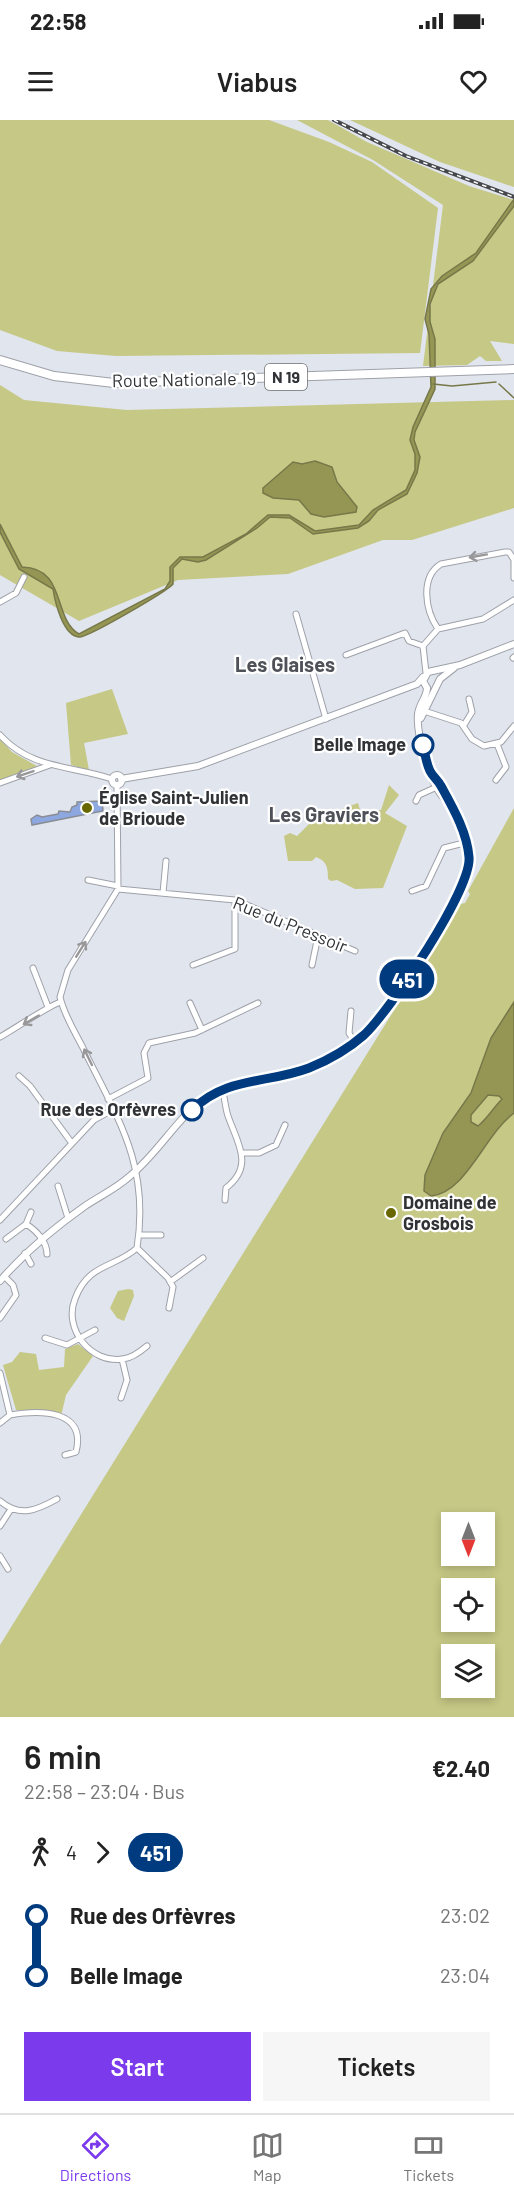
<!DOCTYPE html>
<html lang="en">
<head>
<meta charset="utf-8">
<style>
  :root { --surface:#fff; --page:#f6f6f6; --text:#222; --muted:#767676; --line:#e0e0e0; --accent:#7c3aed }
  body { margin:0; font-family:Barlow,sans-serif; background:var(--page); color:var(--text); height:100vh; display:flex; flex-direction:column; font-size:22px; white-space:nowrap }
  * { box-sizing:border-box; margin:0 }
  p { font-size:20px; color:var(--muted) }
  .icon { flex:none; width:33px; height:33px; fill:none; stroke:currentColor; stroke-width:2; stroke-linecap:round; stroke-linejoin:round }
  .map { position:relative; height:1597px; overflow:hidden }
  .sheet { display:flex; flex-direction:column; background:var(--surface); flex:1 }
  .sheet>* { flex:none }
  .badge { padding:0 12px; border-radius:20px; font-size:21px; line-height:39px }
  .needle { width:39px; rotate:180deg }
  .fabs { position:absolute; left:441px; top:1392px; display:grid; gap:12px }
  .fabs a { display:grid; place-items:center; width:54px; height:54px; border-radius:0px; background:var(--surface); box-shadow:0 3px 9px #0003; font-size:30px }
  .map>.badge { position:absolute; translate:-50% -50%; box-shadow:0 0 0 3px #fff }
  .legs { display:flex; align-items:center; gap:9px; height:66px; padding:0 24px; font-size:20px }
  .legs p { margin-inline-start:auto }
  .overview { display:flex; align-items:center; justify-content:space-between; height:102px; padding:0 24px }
  h1 { font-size:33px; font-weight:600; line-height:45px }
  .action { display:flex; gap:12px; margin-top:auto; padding:12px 24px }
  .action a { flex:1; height:69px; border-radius:0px; background:var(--accent); color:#fff; font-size:24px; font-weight:600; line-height:69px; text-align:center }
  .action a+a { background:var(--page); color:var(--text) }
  ul { padding:0 24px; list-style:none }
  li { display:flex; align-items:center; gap:21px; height:60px; font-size:22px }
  li i { display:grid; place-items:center; width:9px; height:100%; margin:0 8px; background:currentColor }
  li i::after { content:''; width:15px; height:15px; margin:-8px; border:4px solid; border-radius:50%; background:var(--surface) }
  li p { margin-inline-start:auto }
  li:first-child i { background:linear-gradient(#0000 50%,currentColor 0) }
  li:last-child i { background:linear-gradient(currentColor 50%,#0000 0) }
  .status { display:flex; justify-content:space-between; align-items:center; height:42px; padding:0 30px; background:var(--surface); direction:ltr }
  .status svg { height:16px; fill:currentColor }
  header { display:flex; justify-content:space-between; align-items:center; height:78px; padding:0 24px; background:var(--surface); font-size:27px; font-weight:600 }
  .menu { display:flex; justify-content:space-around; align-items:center; height:84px; border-top:2px solid var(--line); background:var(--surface); font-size:16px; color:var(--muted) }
  .menu a { display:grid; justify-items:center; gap:3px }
  .menu .selected { color:var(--accent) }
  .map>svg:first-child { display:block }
  .green { fill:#c6c885; fill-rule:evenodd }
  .water { fill:#959653; stroke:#77784a; stroke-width:1.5; fill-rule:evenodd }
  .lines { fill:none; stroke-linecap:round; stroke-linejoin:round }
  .stream { stroke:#77784a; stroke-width:1.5 }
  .building { fill:#8da7e1; stroke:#8a8d94; stroke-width:1.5 }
  .minor-casing { stroke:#9ea1a9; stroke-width:7 }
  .tertiary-casing { stroke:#9ea1a9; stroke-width:8 }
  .primary-casing { stroke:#9ea1a9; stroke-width:10 }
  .minor { stroke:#fff; stroke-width:5 }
  .tertiary { stroke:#fff; stroke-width:6 }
  .primary { stroke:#fff; stroke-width:8 }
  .rail-casing { stroke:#45474b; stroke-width:4 }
  .rail { stroke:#fff; stroke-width:1.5; stroke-dasharray:4.5; stroke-linecap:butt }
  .oneway { stroke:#98989a }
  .line-1-casing { stroke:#fff; stroke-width:14 }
  .line-1 { stroke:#003b80; stroke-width:9 }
  .stop-1-dot { fill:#fff; stroke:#003b80; stroke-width:3 }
  .poi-dot { fill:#686700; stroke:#fff; stroke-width:2 }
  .labels { text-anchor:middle; stroke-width:4.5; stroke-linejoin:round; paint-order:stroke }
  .shield { fill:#fff; stroke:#6e7072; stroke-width:1.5 }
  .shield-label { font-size:16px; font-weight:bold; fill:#303235 }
  .street-label { font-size:18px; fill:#303235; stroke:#fff }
  .stop-label { font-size:18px; font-weight:bold; fill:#303235; stroke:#fff; text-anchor:end }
  .poi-label { font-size:18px; font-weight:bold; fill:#303235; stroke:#fff; text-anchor:start }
  .neighbourhood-label { font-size:20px; font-weight:bold; fill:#4e5158; stroke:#fff }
</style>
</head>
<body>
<div class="status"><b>22:58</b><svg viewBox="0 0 49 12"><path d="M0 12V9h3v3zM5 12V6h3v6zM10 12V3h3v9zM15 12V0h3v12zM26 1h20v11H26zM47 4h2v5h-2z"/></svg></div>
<header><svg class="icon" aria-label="menu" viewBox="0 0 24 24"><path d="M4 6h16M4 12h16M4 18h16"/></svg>Viabus<svg class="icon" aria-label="heart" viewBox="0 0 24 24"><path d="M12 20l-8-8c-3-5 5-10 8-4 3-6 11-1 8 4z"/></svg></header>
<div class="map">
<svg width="514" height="1597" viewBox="0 0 514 1597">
  <rect width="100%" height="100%" fill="#e1e5ed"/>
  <path class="green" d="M0 0H269L329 22 372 42 438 88 420 233 116 236 57 231 0 210Z
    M297 0H328L367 22 469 66 514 80V224L490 221 502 241H486L480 236 467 245 423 246 443 85 373 40Z
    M350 0H514V67L440 42Z
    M0 265 24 280 127 290 514 280V388L412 420H383L288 454 178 460 79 501 0 455Z
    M112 569 128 614 84 623 89 650 71 645 66 583Z
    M0 619 12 632 37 646 35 649 0 661Z
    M389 665 399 675 385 693 407 706 383 768 355 769 337 760 331 761 328 759C328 748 327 741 316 737L312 741H288L284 716 290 713 297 716 309 704 336 698 339 690 358 683 360 690H381Z
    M514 688V1597H0V1525L460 784 465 783 470 774 468 771ZM452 1402H484V1436H452ZM452 1468H484V1502H452ZM452 1534H484V1568H452Z
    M128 1169 133 1170 134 1176 124 1201 117 1198 110 1188 118 1171Z
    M78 1224 93 1236 66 1275 61 1296 48 1290H16L3 1245 12 1242 20 1232 36 1234 39 1250 64 1247 65 1229Z"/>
  <path class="water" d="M514 79V86L473 141 438 164 430 184V202L435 219V269L415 312 414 320 420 337 417 353 407 374 378 390 369 401 358 408 313 414 290 398 270 397 257 408 206 440 198 442 182 439 173 448V464C166 472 87 518 79 517 63 516 55 482 53 469L19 449 0 412V404L22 447C67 448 52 498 79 514L165 469 170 461V447L180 437H203L246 414 268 395H289L315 411 359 405 373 390 406 370 415 350V334L410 320 413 307 431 267 429 214 425 199 431 169 442 156 476 133Z
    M315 341 332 347 337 362 357 387 356 392 324 397 311 394 299 380 273 378 263 373V368L293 342 302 344Z
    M514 882V993C485 1014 466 1073 431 1076L424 1071 425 1055 443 1013 471 973 491 918ZM488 975 499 976 502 979C494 987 487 999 478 1006L471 1002V995Z"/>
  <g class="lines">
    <path class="stream" d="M433 264 452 266 496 262
      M499 264 514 278"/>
  </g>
  <path class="building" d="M102 681 103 691 32 705 31 699 37 695 42 697 58 694 59 691 70 692 72 687 77 685V682Z"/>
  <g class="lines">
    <g class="minor-casing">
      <path id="minor" d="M0 482 16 473 24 457
        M296 494 326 599
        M438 509C425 490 420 457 441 444L505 432H509L514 440V458
        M438 509 483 499 514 480
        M346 535 405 513 409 521 423 526
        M513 538 514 537
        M426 553 423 526 438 509
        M421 590 461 603 472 619 484 626 501 622 514 606
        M464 605 472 592 469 579
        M0 615C32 650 71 645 112 659
        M496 660 506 647 497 624
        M0 663 50 645
        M117 665 118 769 68 850 60 877C64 895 75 912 83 928 118 999 150 1045 137 1128
        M416 681 419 675 439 666
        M88 760 118 766
        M118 769 235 780 355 831
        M412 771 426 766 444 728 468 722
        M163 773 166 741
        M193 845 235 829V780
        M312 845 318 816
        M33 848 48 887
        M395 849 408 857
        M190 883 202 910
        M351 891 349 913 355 923
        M0 917C11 911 53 883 61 882
        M19 956 30 966 71 1022
        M222 969C225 978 225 987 228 996 237 1022 255 1046 226 1068L225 1080
        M108 979 148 958 144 933 149 923 195 913 258 883
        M241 1033H259L276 1025 285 1005
        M58 1066 68 1098
        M0 1100 94 1000 114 989
        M26 1104C37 1111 47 1122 47 1134
        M139 1115H161
        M6 1119 26 1104 31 1092
        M137 1128C115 1148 88 1143 75 1179 63 1209 91 1244 123 1239 132 1238 140 1232 147 1226
        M137 1128 168 1158 173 1167 169 1188
        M25 1133 31 1144
        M170 1162 203 1138
        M0 1198 16 1175 13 1165 4 1156
        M45 1218 67 1225 95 1210
        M0 1253 10 1295 0 1303
        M121 1278 127 1260 122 1239
        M10 1295C39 1290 87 1289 76 1332L65 1335
        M0 1381C20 1398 37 1390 57 1379
        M0 1406 11 1389
        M0 1436 8 1449"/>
    </g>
    <g class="tertiary-casing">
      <path id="tertiary" d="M427 568C427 577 419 584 418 594 416 614 430 664 444 678
        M427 568 423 561 428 552 460 545 514 524
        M421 598 440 559 454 548
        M112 660a5 5 0 1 1 10 0a5 5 0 1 1-10 0Z
        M121 659 198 646 417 564 423 557
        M0 1161C25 1132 54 1108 85 1086 100 1076 117 1068 130 1056 159 1032 178 996 209 975 239 955 290 958 326 940 344 932 360 920 373 905 397 880 466 774 469 742 472 720 445 670 431 653"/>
    </g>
    <g class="primary-casing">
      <path id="primary" d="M0 240 54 256 114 263 514 249"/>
    </g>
    <use href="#minor" class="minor"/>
    <use href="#tertiary" class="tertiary"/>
    <use href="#primary" class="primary"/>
    <g class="rail-casing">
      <path id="rail" d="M334 0 406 36 514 77"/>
    </g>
    <use href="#rail" class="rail"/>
  </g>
  <defs><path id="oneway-shaft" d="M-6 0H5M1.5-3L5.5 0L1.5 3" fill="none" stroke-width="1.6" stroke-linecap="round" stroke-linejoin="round" transform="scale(1.5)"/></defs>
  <g class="oneway">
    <use href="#oneway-shaft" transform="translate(478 436) rotate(170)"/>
    <use href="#oneway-shaft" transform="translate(25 654) rotate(161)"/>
    <use href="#oneway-shaft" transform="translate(81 829) rotate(-58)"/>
    <use href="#oneway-shaft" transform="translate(31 900) rotate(150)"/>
    <use href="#oneway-shaft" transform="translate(88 937) rotate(-116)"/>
  </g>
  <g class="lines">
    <g class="line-1-casing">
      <path id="line-1" d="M192 990C227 956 267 964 309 948 329 940 348 929 364 915 389 892 472 769 469 737 467 712 453 688 441 666 438 660 433 657 430 651 426 643 425 633 423 625"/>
    </g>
    <use href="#line-1" class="line-1"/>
  </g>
  <g class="stop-1-dot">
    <circle cx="423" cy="625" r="10"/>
    <circle cx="192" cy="990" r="10"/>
  </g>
  <g class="poi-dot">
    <circle cx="87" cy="688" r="6"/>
    <circle cx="391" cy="1093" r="6"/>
  </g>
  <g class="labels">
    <rect class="shield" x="265" y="244" width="42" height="26" rx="4.5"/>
    <g class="shield-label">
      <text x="286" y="263">N 19</text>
    </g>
    <g class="street-label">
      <text transform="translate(184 260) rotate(-1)" y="6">Route Nationale 19</text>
      <text transform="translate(290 805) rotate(22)" y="6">Rue du Pressoir</text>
    </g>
    <g class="stop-label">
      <text x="406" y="631">Belle Image</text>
      <text x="176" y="996">Rue des Orfèvres</text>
    </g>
    <g class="poi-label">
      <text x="99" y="684">Église Saint-Julien<tspan x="99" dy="21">de Brioude</tspan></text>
      <text x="403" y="1089">Domaine de<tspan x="403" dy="21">Grosbois</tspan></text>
    </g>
    <g class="neighbourhood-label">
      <text x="285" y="552">Les Glaises</text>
      <text x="324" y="702">Les Graviers</text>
    </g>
  </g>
</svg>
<div class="fabs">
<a><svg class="needle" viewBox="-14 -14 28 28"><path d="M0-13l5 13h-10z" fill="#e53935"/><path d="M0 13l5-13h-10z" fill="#767676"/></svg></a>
<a><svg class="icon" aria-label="locate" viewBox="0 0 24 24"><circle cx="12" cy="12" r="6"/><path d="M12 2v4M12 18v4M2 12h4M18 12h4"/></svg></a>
<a><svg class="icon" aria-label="layers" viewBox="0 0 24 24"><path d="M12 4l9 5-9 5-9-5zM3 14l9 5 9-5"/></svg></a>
</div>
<b class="badge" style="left:407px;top:859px;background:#003b80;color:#fff">451</b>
</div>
<section class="sheet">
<div class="overview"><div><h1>6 min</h1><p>22:58 – 23:04 · Bus</p></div><b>€2.40</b></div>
<div class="legs"><svg class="icon" aria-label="walk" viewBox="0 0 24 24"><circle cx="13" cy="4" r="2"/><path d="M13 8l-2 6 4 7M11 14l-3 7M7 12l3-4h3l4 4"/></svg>4<svg class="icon" aria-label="forward" viewBox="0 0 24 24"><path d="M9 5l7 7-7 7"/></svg><b class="badge" style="background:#003b80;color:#fff">451</b></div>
<ul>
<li><i style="color:#003b80"></i><b>Rue des Orfèvres</b><p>23:02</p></li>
<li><i style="color:#003b80"></i><b>Belle Image</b><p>23:04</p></li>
</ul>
<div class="action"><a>Start</a><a>Tickets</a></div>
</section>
<nav class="menu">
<a class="selected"><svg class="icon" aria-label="directions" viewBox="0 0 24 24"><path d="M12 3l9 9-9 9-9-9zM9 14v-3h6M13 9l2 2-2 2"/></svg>Directions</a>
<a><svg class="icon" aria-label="map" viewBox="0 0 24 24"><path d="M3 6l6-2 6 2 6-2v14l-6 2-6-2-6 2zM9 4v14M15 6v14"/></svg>Map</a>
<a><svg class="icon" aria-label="tickets" viewBox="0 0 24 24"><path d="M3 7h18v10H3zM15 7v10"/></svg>Tickets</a>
</nav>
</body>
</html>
